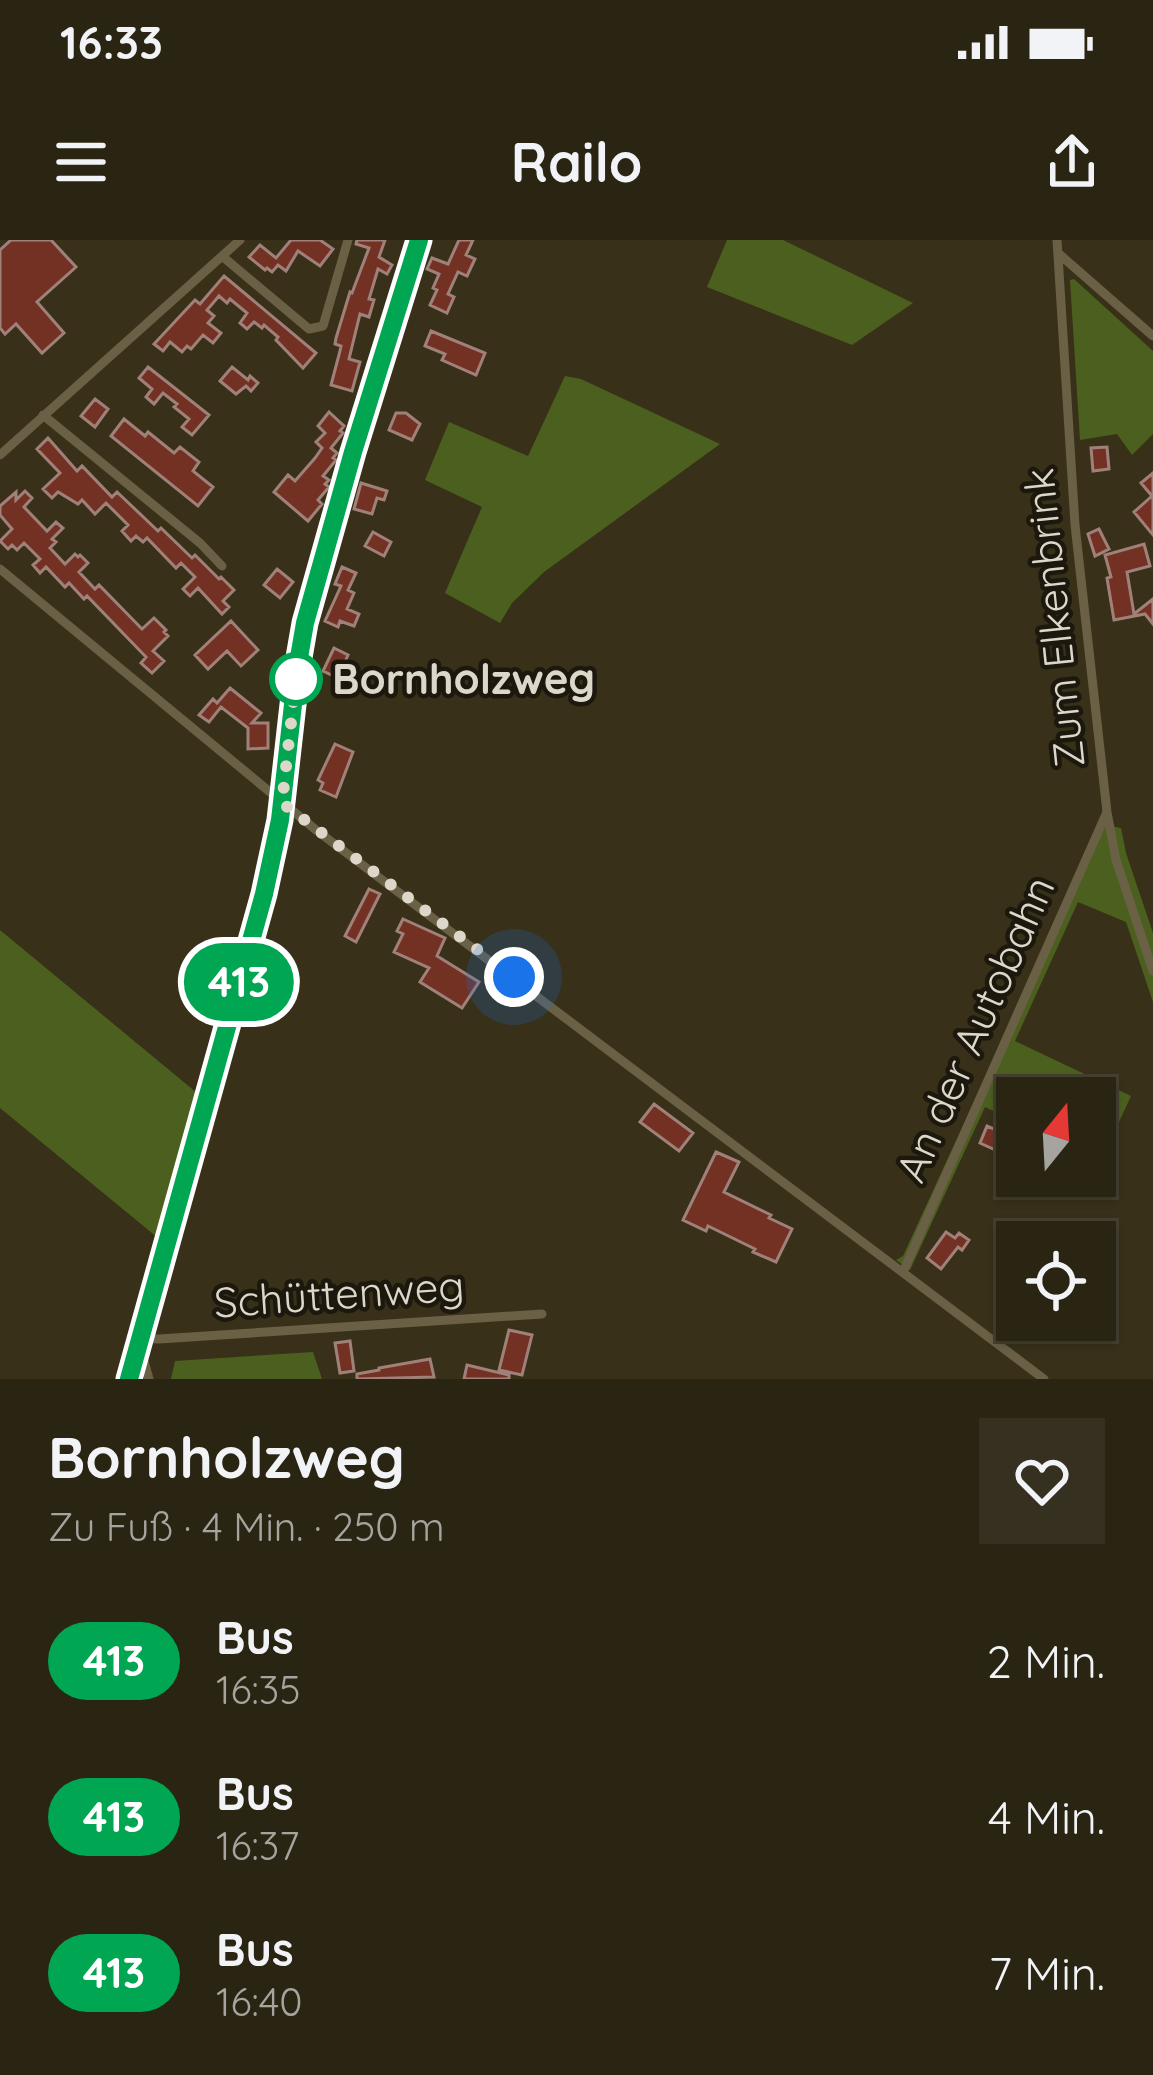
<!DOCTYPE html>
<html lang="de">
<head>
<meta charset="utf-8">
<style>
  :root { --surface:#2a2412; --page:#363020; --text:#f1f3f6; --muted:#a5a49f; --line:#464132 }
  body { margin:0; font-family:Quicksand,sans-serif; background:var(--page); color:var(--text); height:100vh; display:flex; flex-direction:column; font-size:45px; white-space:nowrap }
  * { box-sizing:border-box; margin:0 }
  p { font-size:39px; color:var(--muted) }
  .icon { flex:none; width:66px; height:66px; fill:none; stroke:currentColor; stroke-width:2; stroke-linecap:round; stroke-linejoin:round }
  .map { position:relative; height:1139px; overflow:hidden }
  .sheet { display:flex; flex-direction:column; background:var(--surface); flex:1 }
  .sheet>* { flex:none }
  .badge { padding:0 24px; border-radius:39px; font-size:42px; line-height:78px }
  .needle { width:78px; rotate:18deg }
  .fabs { position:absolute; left:996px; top:837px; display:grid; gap:24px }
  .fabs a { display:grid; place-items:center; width:120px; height:120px; border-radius:0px; background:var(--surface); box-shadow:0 3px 9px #0004,0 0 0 3px var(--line); font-size:60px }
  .you { position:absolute; width:60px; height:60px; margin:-30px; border:9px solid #fff; border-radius:50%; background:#1a73e8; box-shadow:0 0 0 18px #1a73e833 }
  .map>.badge { position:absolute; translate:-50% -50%; box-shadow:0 0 0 6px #fff }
  .round { display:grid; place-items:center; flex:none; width:126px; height:126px; border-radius:0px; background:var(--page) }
  .overview { display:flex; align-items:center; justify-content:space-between; height:204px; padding:0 48px }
  h1 { font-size:57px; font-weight:800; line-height:90px }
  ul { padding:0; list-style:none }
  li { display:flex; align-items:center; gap:36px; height:156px; padding:0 48px }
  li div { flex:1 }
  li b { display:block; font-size:45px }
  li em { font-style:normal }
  li .badge { min-width:132px; font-weight:700; text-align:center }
  .status { display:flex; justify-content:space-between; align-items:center; height:84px; padding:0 60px; background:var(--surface); direction:ltr }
  .status svg { height:33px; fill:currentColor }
  header { display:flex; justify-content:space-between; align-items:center; height:156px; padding:0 48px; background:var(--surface); font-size:54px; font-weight:800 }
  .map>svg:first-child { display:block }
  .green { fill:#4b601e }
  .building { fill:#733124; stroke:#a0817a; stroke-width:3 }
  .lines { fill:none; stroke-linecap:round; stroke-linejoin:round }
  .minor { stroke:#696046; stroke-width:9 }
  .line-casing { stroke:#fff; stroke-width:27 }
  .line { stroke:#00a651; stroke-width:18 }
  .walk { stroke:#dcd7c9; stroke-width:12; stroke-dasharray:0 21.6 }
  .stop-dot { fill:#fff; stroke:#00a651; stroke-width:6 }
  .labels { text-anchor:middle; stroke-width:9; stroke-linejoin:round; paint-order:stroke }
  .street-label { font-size:42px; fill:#dcd7c9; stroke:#1c180e }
  .stop-label { font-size:42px; font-weight:bold; fill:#dcd7c9; stroke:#1c180e; text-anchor:start }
</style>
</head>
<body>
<div class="status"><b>16:33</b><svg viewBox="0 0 49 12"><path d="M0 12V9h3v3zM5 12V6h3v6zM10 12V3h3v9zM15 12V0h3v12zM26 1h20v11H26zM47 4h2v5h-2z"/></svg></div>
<header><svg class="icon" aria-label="menu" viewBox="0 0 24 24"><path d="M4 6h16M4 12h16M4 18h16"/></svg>Railo<svg class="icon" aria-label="share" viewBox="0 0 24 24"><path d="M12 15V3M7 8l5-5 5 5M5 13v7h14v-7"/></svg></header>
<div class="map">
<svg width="1153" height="1139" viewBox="0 0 1153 1139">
  <rect width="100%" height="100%" fill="#383018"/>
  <path class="green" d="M727 0H783L913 63 852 105 707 47Z
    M1074 39 1153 111V194L1132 215 1117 194 1080 200 1070 40Z
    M565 136 581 139 720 204 544 332 512 363 500 383 445 353 482 267 425 240 449 182 528 216Z
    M1099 584 1121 588 1126 613 1153 693V762L1126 682 1078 662 1015 801 1131 856 1101 921 1095 919V858H1017V882L985 867 910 1030 896 1020 903 1016 1097 594Z
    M0 690 197 853 158 998 0 868Z
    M313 1112 322 1139H171L175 1121Z"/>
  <path class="building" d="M11 0H51L76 27 37 62 64 93 42 113 16 84 5 94 0 88V10Z
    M291 0H320L333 9 320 26 298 11 286 31 278 25 272 32 267 28 265 30 249 17 260 5 276 18Z
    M357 0H385L379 17 392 25 387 34 378 29 369 59 374 60 369 77 360 74 349 119 360 122 352 151 331 145 340 111 341 106 335 104 336 98 350 52 352 53 369 8 356 4Z
    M459 0H473L466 15 475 19 467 36 458 32 448 54 454 57 447 73 430 65 437 50 433 48 439 34 427 29 432 18 448 24Z
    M224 36 316 113 303 128 276 100 278 97 264 85 262 88 254 82 247 89 240 83 247 73 230 59 227 63 219 56 207 70 214 76 208 83 221 93 213 103 203 95 191 109 187 106 182 112 170 102 163 111 154 104 195 60 200 64Z
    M431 91 485 113 476 135 442 120 445 114 425 106Z
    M148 127 209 175 192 195 182 187 189 179 174 167 177 164 163 153 154 164 146 157 152 149 139 138Z
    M232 127 248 140 250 136 258 143 251 151 246 146 236 154 220 141Z
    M95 159 108 169 95 187 81 176Z
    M329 172 344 186 340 191 343 193 331 208 337 213 333 218 336 220 323 236 329 240 325 244 329 247 318 260 322 264 308 281 274 252 288 235 295 241 315 218 322 208 316 202 325 193 318 186Z
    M396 173H406L420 184 412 200 389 190Z
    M124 179 145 196 148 192 174 213 180 207 199 222 193 231 213 247 198 266 111 196Z
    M48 198 77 231 82 226 112 257 117 252 158 291 161 288 192 318 195 315 219 339 221 337 234 350 223 361 229 367 222 374 198 348 190 356 183 349 195 337 181 323 176 328 147 298 143 302 136 296 131 301 122 291 128 285 106 263 95 274 82 260 78 264 58 252 52 258 43 249 60 233 37 209Z
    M1107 207 1109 229 1093 231 1091 208Z
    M1153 233V295L1134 272 1152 256 1141 243Z
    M361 243 387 251 384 260 377 258 372 274 354 269Z
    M25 251 32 258 24 267 47 291 56 282 63 288 52 299 56 302 50 308 65 324 75 314 78 317 80 315 88 323 79 332 95 349 99 345 142 389 154 378 166 390 164 392 168 396 153 411 164 421 152 433 141 423 146 417 87 356 84 359 69 343 65 347 46 327 40 333 33 325 40 319 24 303 17 310 12 305 8 309 0 301 12 289 0 275V266L16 252V260Z
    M1099 289 1109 309 1095 316 1088 294Z
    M373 292 391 302 384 316 365 306Z
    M1144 304 1150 326 1127 332 1134 374 1153 359V384L1145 374 1114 380 1107 338 1111 337 1105 315Z
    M342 327 356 333 348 350 354 353 347 369 359 374 354 386 340 381 338 387 325 381 341 346 335 344Z
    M277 329 293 342 280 358 264 345Z
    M231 381 258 410 241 426 227 411 208 429 195 415Z
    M334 408 348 415 338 438 323 431Z
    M230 448 261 473 252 483H268V508L248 509V488L221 467 209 482 199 475 213 459 217 463Z
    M335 504 353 512 336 557 320 550 323 543 318 540Z
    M369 649 380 654 356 702 345 696Z
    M403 679 445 698 437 716 479 742 462 768 420 742 429 728 394 712 403 694 397 691Z
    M654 864 693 893 679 911 640 882Z
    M1007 878 1017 883V903L1011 917 980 903 987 886 1001 892Z
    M716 912 739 922 724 952 771 975 769 978 792 989 776 1022 753 1012 755 1009 708 986 706 991 683 980Z
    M946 992 955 998 959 993 969 1000 962 1010 958 1007 941 1029 927 1018Z
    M509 1090 532 1095 522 1135 499 1130Z
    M350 1101 354 1131 340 1133 335 1103Z
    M430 1119 434 1137 357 1139V1134L379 1130V1128Z
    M467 1125 509 1135V1139H464Z"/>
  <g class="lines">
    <path class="minor" d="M1057 0 1075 285 1107 572 1116 620 1153 731
      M1058 13 1153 96
      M222 16 309 89 323 86 348 0
      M43 175 200 303 222 326
      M0 215 240 0
      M0 329 316 590 1044 1139
      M903 1032 1107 572
      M140 1098 159 1099 542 1074
      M135 1116 144 1121 149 1139
      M129 1139 264 654 280 580 297 429 305 383 353 212 419 0"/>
  </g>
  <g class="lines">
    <g class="line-casing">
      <path id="line" d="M129 1139 264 654 280 580 297 429 305 383 353 212 419 0"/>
    </g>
    <use href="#line" class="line"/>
    <path class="walk" d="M296 439 297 429 282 563 514 737"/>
  </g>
  <circle class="stop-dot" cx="296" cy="439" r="24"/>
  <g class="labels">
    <g class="street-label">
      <text transform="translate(1054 378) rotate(-96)" y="15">Zum Elkenbrink</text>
      <text transform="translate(975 789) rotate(-66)" y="15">An der Autobahn</text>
      <text transform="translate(339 1054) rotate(-4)" y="15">Schüttenweg</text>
    </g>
    <g class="stop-label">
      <text x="332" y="454">Bornholzweg</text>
    </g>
  </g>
</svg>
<div class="fabs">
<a><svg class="needle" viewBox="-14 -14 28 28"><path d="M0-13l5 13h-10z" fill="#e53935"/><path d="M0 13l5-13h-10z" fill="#a5a49f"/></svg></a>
<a><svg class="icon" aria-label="locate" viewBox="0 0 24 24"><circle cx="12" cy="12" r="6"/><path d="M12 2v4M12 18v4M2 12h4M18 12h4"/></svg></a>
</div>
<div class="you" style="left:514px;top:737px"></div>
<b class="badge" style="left:239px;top:742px;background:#00a651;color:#fff">413</b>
</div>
<section class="sheet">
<div class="overview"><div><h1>Bornholzweg</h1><p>Zu Fuß · 4 Min. · 250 m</p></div><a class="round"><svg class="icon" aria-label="heart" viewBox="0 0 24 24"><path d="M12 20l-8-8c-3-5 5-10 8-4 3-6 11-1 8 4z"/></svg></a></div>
<ul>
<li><span class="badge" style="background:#00a651;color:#fff">413</span><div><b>Bus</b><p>16:35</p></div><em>2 Min.</em></li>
<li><span class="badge" style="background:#00a651;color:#fff">413</span><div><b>Bus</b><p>16:37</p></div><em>4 Min.</em></li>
<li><span class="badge" style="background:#00a651;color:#fff">413</span><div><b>Bus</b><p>16:40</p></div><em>7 Min.</em></li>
</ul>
</section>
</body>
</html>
